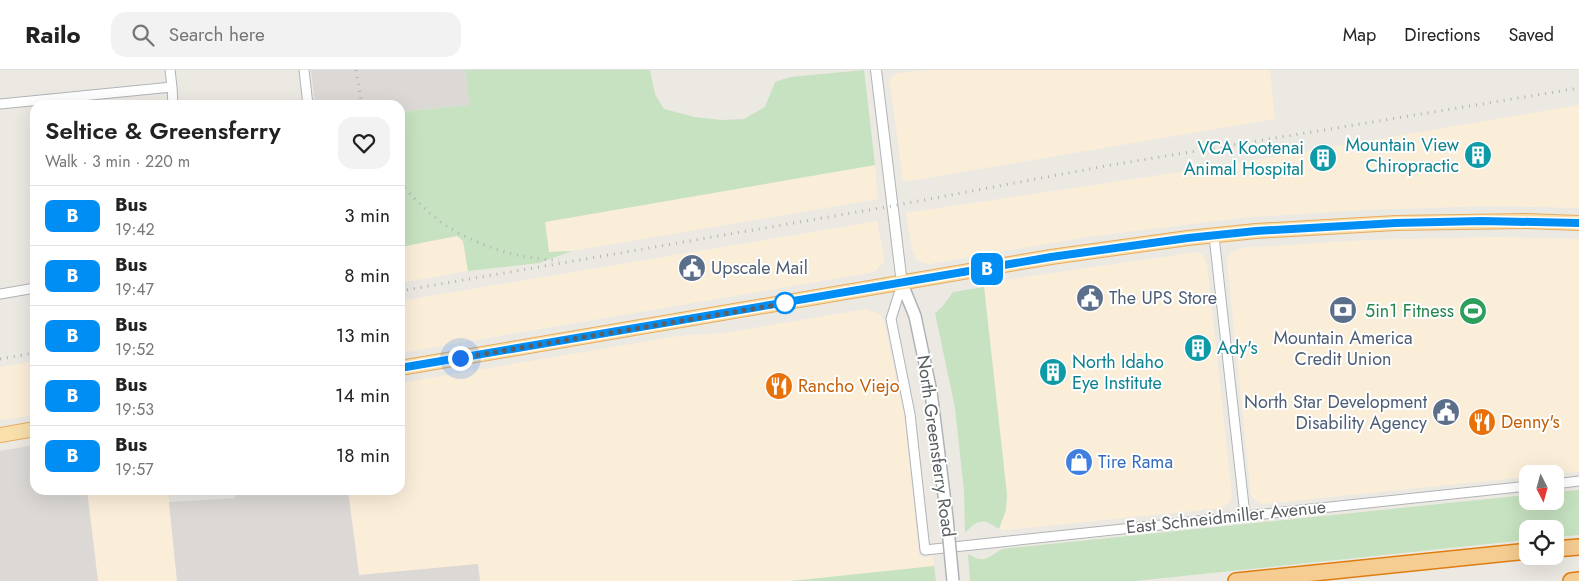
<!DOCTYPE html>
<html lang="en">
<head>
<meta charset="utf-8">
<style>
  :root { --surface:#fff; --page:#f2f2f2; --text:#222; --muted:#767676; --line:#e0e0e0 }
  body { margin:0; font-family:Jost,sans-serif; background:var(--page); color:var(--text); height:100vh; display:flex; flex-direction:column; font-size:19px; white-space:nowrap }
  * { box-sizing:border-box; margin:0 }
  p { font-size:16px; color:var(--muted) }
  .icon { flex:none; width:28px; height:28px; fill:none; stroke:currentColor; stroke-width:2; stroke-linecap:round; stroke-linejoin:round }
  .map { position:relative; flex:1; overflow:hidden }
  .sheet { position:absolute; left:30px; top:30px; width:375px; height:395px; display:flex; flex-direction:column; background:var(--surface); border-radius:15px; box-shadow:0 5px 20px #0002 }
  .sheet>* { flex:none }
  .badge { padding:0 10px; border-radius:8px; font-size:18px; line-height:32px }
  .needle { width:32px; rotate:174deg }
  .fabs { position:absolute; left:1519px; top:395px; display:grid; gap:10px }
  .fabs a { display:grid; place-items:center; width:45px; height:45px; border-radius:10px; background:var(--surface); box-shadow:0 5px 20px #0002; font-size:25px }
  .you { position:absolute; width:25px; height:25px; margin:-12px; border:4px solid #fff; border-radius:50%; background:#1a73e8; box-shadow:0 0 0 8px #1a73e833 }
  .map>.badge { position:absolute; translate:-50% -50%; box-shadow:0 0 0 2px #fff }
  .round { display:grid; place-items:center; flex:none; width:52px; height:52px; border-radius:15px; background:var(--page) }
  .headline { display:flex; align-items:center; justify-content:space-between; height:85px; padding:0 15px }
  h1 { font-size:24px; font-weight:600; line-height:38px }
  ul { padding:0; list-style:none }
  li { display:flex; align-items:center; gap:15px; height:60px; padding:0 15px; border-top:1px solid var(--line) }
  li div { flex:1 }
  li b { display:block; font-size:19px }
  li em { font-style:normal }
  li .badge { min-width:55px; font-weight:700; text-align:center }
  header { display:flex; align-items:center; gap:30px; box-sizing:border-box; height:70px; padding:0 25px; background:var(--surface); border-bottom:1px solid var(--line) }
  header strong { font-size:24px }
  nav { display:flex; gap:28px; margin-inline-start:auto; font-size:18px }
  .search { width:350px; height:45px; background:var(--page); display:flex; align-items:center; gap:12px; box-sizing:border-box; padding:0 18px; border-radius:15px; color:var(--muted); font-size:19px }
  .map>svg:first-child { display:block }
  .commercial { fill:#fbeed9 }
  .industrial { fill:#dbd8d5 }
  .green { fill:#c6e2c0 }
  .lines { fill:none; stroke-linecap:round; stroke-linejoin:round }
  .minor-casing { stroke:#b0b4b7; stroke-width:11 }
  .tertiary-casing { stroke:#b0b4b7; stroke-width:12 }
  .secondary-casing { stroke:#afb3b7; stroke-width:14 }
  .primary-casing { stroke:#e7ac61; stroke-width:16 }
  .motorway-casing { stroke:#df7d10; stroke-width:18 }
  .minor { stroke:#fff; stroke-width:9 }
  .tertiary { stroke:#fff; stroke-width:10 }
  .secondary { stroke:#fff; stroke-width:11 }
  .primary { stroke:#f9e0ab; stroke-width:14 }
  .motorway { stroke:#f5cc91; stroke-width:15 }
  .rail { stroke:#b1b2b2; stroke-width:3; stroke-dasharray:1 6; stroke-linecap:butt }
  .secondary-bridge-casing { stroke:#afb3b7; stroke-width:14; stroke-linecap:butt }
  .secondary-bridge { stroke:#fff; stroke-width:11 }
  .line-casing { stroke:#fff; stroke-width:11 }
  .line { stroke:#008ef5; stroke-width:8 }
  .walk { stroke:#5b5f62; stroke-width:5; stroke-dasharray:0 9 }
  .stop-dot { fill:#fff; stroke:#008ef5; stroke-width:2.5 }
  .labels { text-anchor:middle; stroke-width:4; stroke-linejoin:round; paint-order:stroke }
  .culture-label { font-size:18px; fill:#0d838f; stroke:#fff; text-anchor:end }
  .service-label { font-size:18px; fill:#4e5e75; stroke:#fff; text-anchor:start }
  .leisure-label { font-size:18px; fill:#27864d; stroke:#fff; text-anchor:end }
  .food-label { font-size:18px; fill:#c56008; stroke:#fff; text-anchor:start }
  .street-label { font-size:18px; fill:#5b5f62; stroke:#fff }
  .shop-label { font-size:18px; fill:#366cbe; stroke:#fff; text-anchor:start }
</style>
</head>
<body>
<header>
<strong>Railo</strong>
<div class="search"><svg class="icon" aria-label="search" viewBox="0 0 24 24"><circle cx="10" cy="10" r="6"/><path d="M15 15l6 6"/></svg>Search here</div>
<nav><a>Map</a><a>Directions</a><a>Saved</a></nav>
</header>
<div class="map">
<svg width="1579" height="511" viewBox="0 0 1579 511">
  <rect width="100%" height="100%" fill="#ece9e3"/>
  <path class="commercial" d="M931 0H1270L1275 49 903 112 890 12 891 8 898 3Z
    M1579 35V138L1491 136 1362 140 1240 148 1087 167 929 194 922 193 916 189 913 182 907 153 906 143 1221 96Z
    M875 95 878 129 572 181 549 182 544 152Z
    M877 151 884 186V191L876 201 869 203 400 283V231Z
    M457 166 463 171 468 201 400 213V177Z
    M1497 167 1579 169V402L1555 404H1528L1527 407 1262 434 1254 429 1251 425 1227 192 1228 186 1232 182 1242 178 1366 170Z
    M1198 182 1203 185 1207 195 1208 203 1232 426 1230 432 1222 438 1005 460 999 459 1006 440 1007 425 984 213Z
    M866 239 880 244 884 252 905 349 919 485 924 488 933 486 934 496 791 511H480L478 495 359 505 348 420H400V313L679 266 724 263Z
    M35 291V345L0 350V297Z
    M87 420H168L177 511H98Z"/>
  <path class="industrial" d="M311 0H466L469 35 400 42V35H315Z
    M35 375V420H87L98 511H0V381Z
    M235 420H348L359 505 478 494 480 511H177L169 432 235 428Z"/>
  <path class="green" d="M466 0H650L655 24 664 39 694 47 722 50 744 49 765 37 775 12 790 7 864 0 875 95 545 152 549 182 572 181 539 193 468 201 463 171 457 166 400 177V42L469 35Z
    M984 217 1007 425 1006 440 999 459C983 448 978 449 965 463L964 421 955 338 935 243 942 237 953 222Z
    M1579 420V465L1555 467V459H1528L1527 470 1135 511H970L968 484C984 494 987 488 1002 479L1527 425 1528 431H1555V422Z
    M934 496 936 511H791Z"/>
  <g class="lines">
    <g class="minor-casing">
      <path id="minor" d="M304 0 308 35
        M172 17 173 35
        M0 34 172 17 170 0
        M1214 166 1245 445
        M902 214 891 249 910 344 925 480 1528 416
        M0 224 35 218
        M1555 414 1579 411"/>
    </g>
    <g class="tertiary-casing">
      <path id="tertiary" d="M876 0 902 214"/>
    </g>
    <g class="secondary-casing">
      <path id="secondary" d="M902 214 915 246 931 322 947 448"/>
    </g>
    <g class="primary-casing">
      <path id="primary" d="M400 298 1051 187 1188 168 1256 161 1396 153 1526 151 1579 153
        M0 365 35 359"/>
    </g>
    <g class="motorway-casing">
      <path id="motorway" d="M1555 479 1579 477
        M1236 511 1528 481
        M1571 511 1579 510"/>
    </g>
    <use href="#minor" class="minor"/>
    <use href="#tertiary" class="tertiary"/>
    <use href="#secondary" class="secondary"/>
    <use href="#primary" class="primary"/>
    <use href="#motorway" class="motorway"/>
    <path class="rail" d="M356 0 362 35
      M400 113C414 128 428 143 445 155 478 176 520 190 559 190
      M400 221 892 136 1111 95 1579 18
      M0 289 35 283"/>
    <g class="secondary-bridge-casing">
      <path id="secondary-bridge" d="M947 448 953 511"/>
    </g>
    <use href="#secondary-bridge" class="secondary-bridge"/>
  </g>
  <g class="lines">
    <g class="line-casing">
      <path id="line" d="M400 298 1051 187 1188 168 1256 161 1396 153 1482 151 1579 153"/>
    </g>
    <use href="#line" class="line"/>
    <path class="walk" d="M460 288 787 233H785"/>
  </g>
  <defs>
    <g id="building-disc" transform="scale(1.4375)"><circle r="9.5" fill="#0f9aa8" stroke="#fff"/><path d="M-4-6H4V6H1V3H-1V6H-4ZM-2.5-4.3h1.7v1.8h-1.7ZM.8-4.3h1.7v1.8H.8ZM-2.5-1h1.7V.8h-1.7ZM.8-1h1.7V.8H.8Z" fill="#fff"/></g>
    <g id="civic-disc" transform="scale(1.4375)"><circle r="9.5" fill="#5c6f8a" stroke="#fff"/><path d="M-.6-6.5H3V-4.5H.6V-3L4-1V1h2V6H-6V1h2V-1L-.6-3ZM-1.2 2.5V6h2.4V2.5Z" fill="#fff"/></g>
    <g id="bank-disc" transform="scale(1.4375)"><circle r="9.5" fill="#5c6f8a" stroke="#fff"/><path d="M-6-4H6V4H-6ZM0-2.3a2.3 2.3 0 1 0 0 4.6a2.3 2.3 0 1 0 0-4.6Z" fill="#fff"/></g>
    <g id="stadium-disc" transform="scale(1.4375)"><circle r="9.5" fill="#2e9e5b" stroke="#fff"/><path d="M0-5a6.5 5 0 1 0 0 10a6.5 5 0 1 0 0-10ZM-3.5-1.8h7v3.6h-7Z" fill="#fff"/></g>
    <g id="restaurant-disc" transform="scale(1.4375)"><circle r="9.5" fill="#e8710a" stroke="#fff"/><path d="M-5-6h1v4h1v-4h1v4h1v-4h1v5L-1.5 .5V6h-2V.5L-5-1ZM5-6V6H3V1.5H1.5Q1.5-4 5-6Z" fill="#fff"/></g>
    <g id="shop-disc" transform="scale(1.4375)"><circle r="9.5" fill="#3f7fe0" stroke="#fff"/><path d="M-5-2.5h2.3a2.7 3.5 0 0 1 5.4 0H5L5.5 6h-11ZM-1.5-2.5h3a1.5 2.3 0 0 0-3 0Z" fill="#fff"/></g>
  </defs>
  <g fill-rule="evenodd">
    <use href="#building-disc" x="1478" y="85"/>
    <use href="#building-disc" x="1323" y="88"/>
    <use href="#civic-disc" x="692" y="198"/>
    <use href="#civic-disc" x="1090" y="228"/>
    <use href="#bank-disc" x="1343" y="240"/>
    <use href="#stadium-disc" x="1473" y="241"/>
    <use href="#building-disc" x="1198" y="278"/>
    <use href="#building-disc" x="1053" y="302"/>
    <use href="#restaurant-disc" x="779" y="316"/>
    <use href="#civic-disc" x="1446" y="342"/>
    <use href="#restaurant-disc" x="1482" y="352"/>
    <use href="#shop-disc" x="1079" y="392"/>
  </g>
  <circle class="stop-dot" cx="785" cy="233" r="10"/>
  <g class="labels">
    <g class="culture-label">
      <text x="1459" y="81">Mountain View<tspan x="1459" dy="21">Chiropractic</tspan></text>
      <text x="1304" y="84">VCA Kootenai<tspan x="1304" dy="21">Animal Hospital</tspan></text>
      <text x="1217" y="284" text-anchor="start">Ady's</text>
      <text x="1072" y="298" text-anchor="start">North Idaho<tspan x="1072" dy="21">Eye Institute</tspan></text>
    </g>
    <g class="service-label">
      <text x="711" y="204">Upscale Mail</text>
      <text x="1109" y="234">The UPS Store</text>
      <text x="1343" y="274" text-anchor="middle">Mountain America<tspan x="1343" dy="21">Credit Union</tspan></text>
      <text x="1427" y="338" text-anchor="end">North Star Development<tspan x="1427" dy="21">Disability Agency</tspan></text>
    </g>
    <g class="leisure-label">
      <text x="1454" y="247">5in1 Fitness</text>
    </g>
    <g class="food-label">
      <text x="798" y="322">Rancho Viejo</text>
      <text x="1501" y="358">Denny's</text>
    </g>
    <g class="street-label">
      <text transform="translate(936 376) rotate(82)" y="6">North Greensferry Road</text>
      <text transform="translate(1226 447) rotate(-6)" y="6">East Schneidmiller Avenue</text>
    </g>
    <g class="shop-label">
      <text x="1098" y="398">Tire Rama</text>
    </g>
  </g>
</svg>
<div class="fabs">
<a><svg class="needle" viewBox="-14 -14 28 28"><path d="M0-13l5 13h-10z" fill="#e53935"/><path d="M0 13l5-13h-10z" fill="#767676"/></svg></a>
<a><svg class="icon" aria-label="locate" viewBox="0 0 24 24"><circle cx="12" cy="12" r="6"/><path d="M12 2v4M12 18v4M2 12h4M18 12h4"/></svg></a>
</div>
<div class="you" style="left:460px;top:288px"></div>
<b class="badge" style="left:987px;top:199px;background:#008ef5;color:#fff">B</b>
<section class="sheet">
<div class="headline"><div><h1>Seltice &amp; Greensferry</h1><p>Walk · 3 min · 220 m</p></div><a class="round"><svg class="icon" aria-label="heart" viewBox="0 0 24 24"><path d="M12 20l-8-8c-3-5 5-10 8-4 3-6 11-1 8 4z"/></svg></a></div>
<ul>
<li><span class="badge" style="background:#008ef5;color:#fff">B</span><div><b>Bus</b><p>19:42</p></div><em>3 min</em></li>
<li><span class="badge" style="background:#008ef5;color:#fff">B</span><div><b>Bus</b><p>19:47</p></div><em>8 min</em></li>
<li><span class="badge" style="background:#008ef5;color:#fff">B</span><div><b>Bus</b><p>19:52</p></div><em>13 min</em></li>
<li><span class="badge" style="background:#008ef5;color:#fff">B</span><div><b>Bus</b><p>19:53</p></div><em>14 min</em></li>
<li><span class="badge" style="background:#008ef5;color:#fff">B</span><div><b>Bus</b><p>19:57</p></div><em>18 min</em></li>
</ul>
</section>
</div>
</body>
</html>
